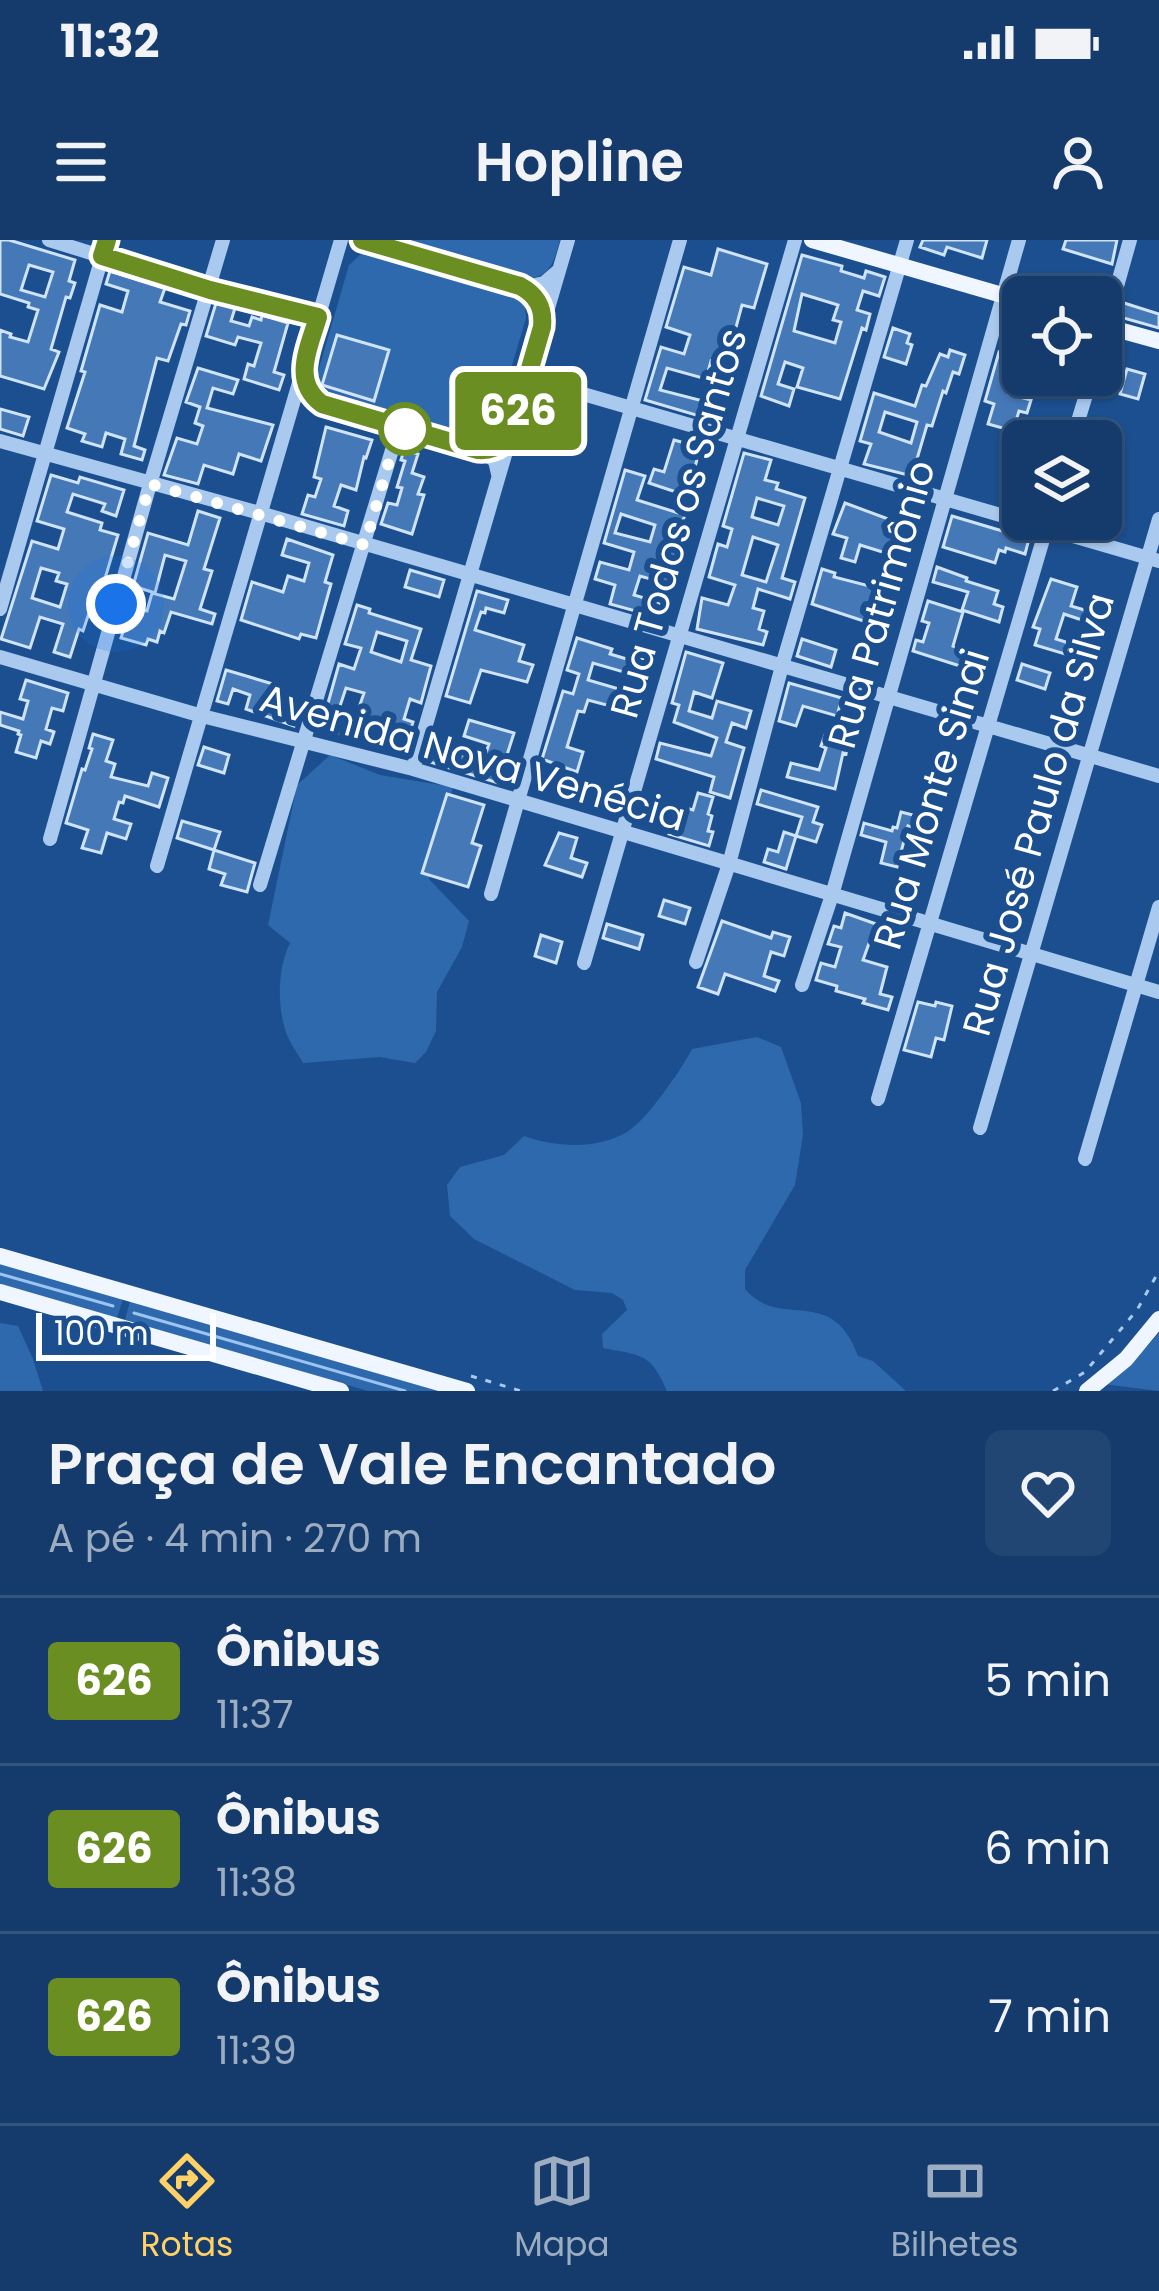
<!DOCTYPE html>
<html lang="pt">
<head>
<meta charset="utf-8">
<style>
  :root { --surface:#143b6b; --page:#214673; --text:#f1f3f6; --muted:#9dadc1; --line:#33557e; --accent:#ffd166 }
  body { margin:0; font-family:Poppins,sans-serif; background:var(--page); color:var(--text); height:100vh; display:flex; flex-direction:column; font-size:45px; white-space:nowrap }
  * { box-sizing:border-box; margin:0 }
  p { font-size:39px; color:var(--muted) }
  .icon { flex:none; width:66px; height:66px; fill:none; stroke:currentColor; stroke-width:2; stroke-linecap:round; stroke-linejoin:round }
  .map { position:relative; height:1151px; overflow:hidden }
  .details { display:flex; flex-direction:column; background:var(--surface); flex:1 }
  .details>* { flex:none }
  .badge { padding:0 24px; border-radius:9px; font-size:42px; line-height:78px }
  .fabs { position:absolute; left:1002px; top:36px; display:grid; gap:24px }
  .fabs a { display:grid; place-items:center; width:120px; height:120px; border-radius:18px; background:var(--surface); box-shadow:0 3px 9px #0004,0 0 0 3px var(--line); font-size:60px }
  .scale { position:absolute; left:36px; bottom:30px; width:180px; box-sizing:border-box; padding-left:12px; border:6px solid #fff; border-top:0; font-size:33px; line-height:42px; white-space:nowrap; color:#fff; -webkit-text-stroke:9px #1b4f8f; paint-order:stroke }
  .you { position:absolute; width:60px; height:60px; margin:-30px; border:9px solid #fff; border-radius:50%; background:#1a73e8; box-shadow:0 0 0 18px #1a73e833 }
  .map>.badge { position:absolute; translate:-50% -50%; box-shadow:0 0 0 6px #fff }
  .round { display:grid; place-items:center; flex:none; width:126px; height:126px; border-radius:18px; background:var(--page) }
  .head { display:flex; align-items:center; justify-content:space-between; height:204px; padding:0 48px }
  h1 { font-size:57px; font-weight:600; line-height:90px }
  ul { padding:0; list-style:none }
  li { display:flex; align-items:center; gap:36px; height:168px; padding:0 48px; border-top:3px solid var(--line) }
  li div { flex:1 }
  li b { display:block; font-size:45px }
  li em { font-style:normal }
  li .badge { min-width:132px; font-weight:700; text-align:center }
  .status { display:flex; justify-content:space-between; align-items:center; height:84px; padding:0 60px; background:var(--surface); direction:ltr }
  .status svg { height:33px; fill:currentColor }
  header { display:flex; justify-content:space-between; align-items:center; height:156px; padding:0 48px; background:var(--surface); font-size:54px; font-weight:600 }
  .menu { display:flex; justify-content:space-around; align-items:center; height:168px; border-top:3px solid var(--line); background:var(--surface); font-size:33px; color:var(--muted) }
  .menu a { display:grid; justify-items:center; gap:6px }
  .menu .selected { color:var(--accent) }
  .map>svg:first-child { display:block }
  .green { fill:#2e69ad }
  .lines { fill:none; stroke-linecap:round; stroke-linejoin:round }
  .stream { stroke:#9cc4f0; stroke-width:3 }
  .building { fill:#4478b7; stroke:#cfe3fa; stroke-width:3; fill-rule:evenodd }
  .path { stroke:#a9c9ee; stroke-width:3; stroke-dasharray:6 9; stroke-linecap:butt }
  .minor { stroke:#a9c9ee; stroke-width:14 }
  .major { stroke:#f0f6ff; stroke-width:16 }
  .line-casing { stroke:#fff; stroke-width:27 }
  .line { stroke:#6b8e23; stroke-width:18 }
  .walk { stroke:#fff; stroke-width:12; stroke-dasharray:0 21.6 }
  .stop-dot { fill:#fff; stroke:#6b8e23; stroke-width:6 }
  .labels { text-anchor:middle; stroke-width:12; stroke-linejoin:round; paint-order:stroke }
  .street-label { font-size:39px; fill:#fff; stroke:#1b4f8f }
</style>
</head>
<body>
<div class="status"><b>11:32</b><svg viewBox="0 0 49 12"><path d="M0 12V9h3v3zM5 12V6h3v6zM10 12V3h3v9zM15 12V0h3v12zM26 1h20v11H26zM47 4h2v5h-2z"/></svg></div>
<header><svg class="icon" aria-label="menu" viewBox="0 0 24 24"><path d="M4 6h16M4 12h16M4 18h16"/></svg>Hopline<svg class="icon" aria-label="person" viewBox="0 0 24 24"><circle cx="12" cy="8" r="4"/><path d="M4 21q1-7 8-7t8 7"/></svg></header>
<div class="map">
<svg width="1159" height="1151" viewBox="0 0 1159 1151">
  <rect width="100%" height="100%" fill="#1b4f8f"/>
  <path class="green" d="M391 0H560C554 21 551 37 526 39Z
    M362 13H370L515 55 525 65 526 78 491 196 483 201 474 200 325 157 317 150 315 142 349 25Z
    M330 515 380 535 453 547 429 639 469 681 462 707 437 752 436 791 426 812 415 823 380 817 303 823C297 812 288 801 285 789 277 763 278 727 290 703L268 685 297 545Z
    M757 797 781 807 801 863 803 895 795 945 745 1030V1049C780 1091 832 1043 858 1116L873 1121 906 1151H667C650 1112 642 1116 603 1108L602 1094 627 1070 623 1060 612 1053 575 1050 474 999 450 976 447 945 460 927 504 915 524 896C555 907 597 910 627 892 647 880 681 830 692 809Z
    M0 1023 123 1059 117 1078 0 1044Z
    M130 1061 439 1151H368L125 1080Z
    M0 1083 18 1086 33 1119 43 1151H0Z
    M1159 1093V1151L1103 1144 1144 1110Z"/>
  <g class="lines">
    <path class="stream" d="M0 1034 113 1066
      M134 1073 405 1151"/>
  </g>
  <path class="building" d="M0 0H9L75 20 69 41 75 43 70 58 66 57 51 109 59 112 44 149 0 136V90L11 94 10 97 28 102 38 70 28 67 29 63 0 54ZM29 25 53 32 45 57 21 50Z
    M923 0H987L982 18 947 7 944 15 920 7Z
    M1066 0H1117L1112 24 1063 9Z
    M718 9 767 24 754 68 742 65 735 91 739 93 734 107 728 105 722 125 711 121 706 139 667 128 660 150 711 163 706 178 645 160 661 107 684 114 690 95 666 87 684 27 711 35Z
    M802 15 842 26 841 31 864 38 866 31 885 37 879 56 863 51 857 70 870 74 866 90 862 88 840 159 797 147 803 128 785 122 778 144 794 149 789 166 761 156ZM802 54 838 65 833 80 841 82 835 103 794 91Z
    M110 31 165 48 160 62 190 71 186 85 181 84 168 121 157 118 134 206 145 210 142 220 121 214 125 199 106 193 102 207 82 201 85 194 67 188 85 132 81 131 100 65 122 72 128 51 106 44Z
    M216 63 235 68 231 81 249 86 252 77 261 80 262 75 288 83 274 132 284 135 279 150 244 139 248 124 254 126 261 103 238 97 235 105 206 96Z
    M1124 63 1159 74V88L1120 77Z
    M893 88 910 94 907 103 912 105 906 124 884 117Z
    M337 95 389 110 374 161 322 145Z
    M950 110 965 115 959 134 953 132 946 153 943 151 932 186 927 185 912 236 864 224 871 204 860 201 874 153 915 166 922 145 926 146 940 114 948 117ZM885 172 917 182 911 203 879 192Z
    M999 112 1020 119 1009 154 1031 160 1027 173 1019 171 1013 191 988 184 994 164 985 161Z
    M198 128 238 140 233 154 213 148 207 168 273 185 261 221 239 214 233 234 204 225 198 244 164 235 177 198 197 204 203 186 195 183 200 167 186 162Z
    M1127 129 1145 134 1138 159 1120 154Z
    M533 163 569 175 564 191 528 179Z
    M0 169 29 177 23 196 0 189Z
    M326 187 372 200 366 218 364 217 356 250 341 245 334 266 348 271 344 286 302 274 308 255 315 257 321 239 314 237Z
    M674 200 700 207 688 256 649 243 654 229 664 232Z
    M404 210 418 214 412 233 424 237 418 254 424 255 412 294 381 284 388 263 397 265 402 248 397 247 405 221 401 220Z
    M744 213 771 220 765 240 778 243 776 249 805 258 782 338 795 342 790 359 758 349 753 368 764 371 759 389 767 392 763 405 697 389 702 358 728 365 735 345 709 337 718 304 727 307 732 289 723 286ZM757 258 784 266 778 285 752 277ZM753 297 778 305 766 342 742 335Z
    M625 230 645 236 637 260 685 275 672 309 678 311 673 329 676 330 672 345 640 336 634 355 661 363 657 377 610 364 615 345 595 339 600 322 629 330 634 312 604 303ZM621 274 655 285 650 302 615 293Z
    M51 235 78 243 80 237 124 250 116 276 102 271 105 264 73 254 67 272 102 283 100 290 118 295 95 372 90 370 83 391 79 389 70 417 54 412 63 384 40 377 30 408 1 399 32 301 58 309 64 289 37 281ZM41 328 59 333 56 341 67 344 60 367 32 358Z
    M845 263 899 283 895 298 914 303 908 320 860 305 855 322 841 318 847 298 833 294Z
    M198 271 220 278 204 329 212 331 200 369 215 374 212 384 171 372 164 393 160 391 157 402 148 399 146 405 121 398 131 367 147 371 152 353 174 359 186 321 165 315 155 353 133 346 148 293 188 305Z
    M952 276 1016 295 1017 291 1030 295 1025 314 1006 308 1005 312 999 310 995 323 943 307Z
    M287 299 333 315 325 342 331 344 316 398 301 394 299 399 241 380 252 342 283 352 288 336 304 341 309 323 282 315Z
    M937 327 967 338 966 341 998 351 994 364 1003 367 999 382 962 370 968 352 933 342Z
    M822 329 835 333 834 337 893 352 882 387 812 364Z
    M410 330 444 340 439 357 405 347Z
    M1051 339 1077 347 1071 366 1088 371 1085 381 1064 374 1056 399 1069 403 1065 414 1035 405 1040 389 1033 387Z
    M477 351 508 360 504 373 486 368 485 373 481 372 475 390 524 405 519 421 533 425 527 442 481 430 470 463 446 456Z
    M928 361 963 372 953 406 958 408 957 412 988 422 985 434 913 411 916 400 923 402 929 383 922 381Z
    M357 365 370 369 369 373 421 389 411 420 431 426 421 463 410 459 404 479 413 482 408 498 354 482 364 453 346 448 336 478 356 484 352 497 321 488 339 424 354 429 361 408 345 404ZM377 392 407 401 401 422 371 412Z
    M577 398 612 409 610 414 630 420 631 416 653 423 648 439 593 423 588 440 619 449 614 467 588 460 584 472 578 471 567 507 583 512 577 532 542 519 563 451 573 454 579 434 567 430Z
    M802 399 836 410 831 427 797 416Z
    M686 412 723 423 712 458 694 452 689 471 712 478 717 461 751 471 746 488 732 483 726 502 744 508 730 558 710 552 714 537 656 519 660 503 711 516 717 498 674 482 679 465 672 463Z
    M1022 424 1050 433 1045 449 1017 440Z
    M226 430 273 444 268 462 298 471 294 486 246 469 250 455 233 449 228 464 217 461Z
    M26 440 68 453 63 471 52 468 46 489 54 492 50 504 41 501 36 518 16 512 21 495 18 494 19 491 0 485V472L23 479 28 461 20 459Z
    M789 443 842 458 837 476 803 466 796 486 779 481Z
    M469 480 514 493 498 543 427 521 432 506 483 521 489 504 464 496Z
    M93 494 113 500 106 521 115 524 111 537 148 546 152 533 168 538 159 567 125 556 123 563 119 562 114 579 131 584 126 599 107 593 101 613 82 608 88 590 66 583 82 529 85 530 92 509 89 508Z
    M825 495 849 502 846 514 843 513 835 549 787 537 791 523 819 530 826 508 821 506Z
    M204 507 229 515 224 533 198 525Z
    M761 550 818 567 813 582 822 585 816 602 796 596 802 577 757 564Z
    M698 553 713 557 708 574 712 576 708 591 713 592 709 606 669 594 673 580 678 582 682 567 693 570Z
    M447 554 484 565 472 603 481 606 468 647 422 633Z
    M901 572 921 577 917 589 908 586 897 627 881 623 886 602 861 595 864 583 892 591 893 587 897 588Z
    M182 581 220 592 214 610 177 598Z
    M784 592 796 596 786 629 764 622 768 609 778 612Z
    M559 593 577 598 571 618 587 623 582 637 545 625Z
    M214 610 255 623 247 652 221 645 225 634 209 629Z
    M664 660 690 668 685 684 659 676Z
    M845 673 876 684 863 720 887 727 880 754 892 757 888 770 863 763 865 759 836 751 837 746 816 740 821 723 835 727 841 707 828 704 834 686 841 688Z
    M722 681 771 698 773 692 790 697 784 716 771 712 764 736 779 741 775 751 725 734 718 754 698 747Z
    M607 684 643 695 639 709 603 698Z
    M541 695 562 702 556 723 535 716Z
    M918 762 935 766 936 762 952 766 944 800 936 798 931 817 904 810Z"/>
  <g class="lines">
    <path class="path" d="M471 1136 521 1151
      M1053 1151 1085 1132 1137 1070 1159 1031"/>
    <path class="minor" d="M49 0 210 50 318 77
      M362 0 526 47 544 43 558 31
      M1101 103 1130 0
      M303 132 306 148 322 164 482 211 495 221 498 234
      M528 138 1159 321
      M0 201 260 273 1159 536
      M1072 201 1092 135
      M0 369 107 0
      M0 417 202 476 413 529 1159 752
      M413 529 568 0
      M50 599 150 244 223 0
      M157 626 341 0
      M260 645 399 187
      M491 654 680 0
      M696 722 729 624 782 426 907 0
      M584 723 795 0
      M802 745 832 655 1019 0
      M878 859 1049 279
      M980 888 1159 279
      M1085 919 1159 667"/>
    <path class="major" d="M812 0 1023 61
      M1101 85 1159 101
      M0 1016 467 1151
      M0 1052 341 1151
      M1087 1151 1126 1119 1159 1079"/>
  </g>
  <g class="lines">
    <g class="line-casing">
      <path id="line" d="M107 0 102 16 210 50 318 77C309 108 291 141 322 164L478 210C492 211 503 206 511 194L542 87C544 68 537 55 520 46L362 0"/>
    </g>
    <use href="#line" class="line"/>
    <path class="walk" d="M116 364 150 244 365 305 399 187 405 189"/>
  </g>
  <circle class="stop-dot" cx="405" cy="189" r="24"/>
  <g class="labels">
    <g class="street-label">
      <text transform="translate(678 283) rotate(-74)" y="14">Rua Todos os Santos</text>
      <text transform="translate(881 364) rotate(-74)" y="14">Rua Patrimônio</text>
      <text transform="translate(473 517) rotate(16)" y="14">Avenida Nova Venécia</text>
      <text transform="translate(931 559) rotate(-73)" y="14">Rua Monte Sinai</text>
      <text transform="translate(1038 574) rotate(-74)" y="14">Rua José Paulo da Silva</text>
    </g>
  </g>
</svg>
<div class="fabs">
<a><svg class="icon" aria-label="locate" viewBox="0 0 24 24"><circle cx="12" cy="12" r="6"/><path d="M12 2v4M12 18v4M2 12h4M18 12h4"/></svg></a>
<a><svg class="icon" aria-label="layers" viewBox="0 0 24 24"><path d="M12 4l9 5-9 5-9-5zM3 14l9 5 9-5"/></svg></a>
</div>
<div class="scale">100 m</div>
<div class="you" style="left:116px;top:364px"></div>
<b class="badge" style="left:518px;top:171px;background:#6b8e23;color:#fff">626</b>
</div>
<section class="details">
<div class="head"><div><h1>Praça de Vale Encantado</h1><p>A pé · 4 min · 270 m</p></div><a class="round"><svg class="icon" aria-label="heart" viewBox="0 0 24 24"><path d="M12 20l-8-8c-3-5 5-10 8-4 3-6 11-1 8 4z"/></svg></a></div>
<ul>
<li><span class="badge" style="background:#6b8e23;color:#fff">626</span><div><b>Ônibus</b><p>11:37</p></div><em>5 min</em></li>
<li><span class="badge" style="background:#6b8e23;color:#fff">626</span><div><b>Ônibus</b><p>11:38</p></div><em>6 min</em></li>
<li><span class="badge" style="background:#6b8e23;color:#fff">626</span><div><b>Ônibus</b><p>11:39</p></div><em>7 min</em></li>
</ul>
</section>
<nav class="menu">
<a class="selected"><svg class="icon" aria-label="directions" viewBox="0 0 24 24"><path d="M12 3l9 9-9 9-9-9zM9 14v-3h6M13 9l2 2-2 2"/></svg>Rotas</a>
<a><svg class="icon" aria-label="map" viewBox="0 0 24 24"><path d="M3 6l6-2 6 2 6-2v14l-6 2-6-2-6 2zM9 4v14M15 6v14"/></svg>Mapa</a>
<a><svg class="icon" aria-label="tickets" viewBox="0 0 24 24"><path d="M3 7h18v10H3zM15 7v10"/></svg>Bilhetes</a>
</nav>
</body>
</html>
